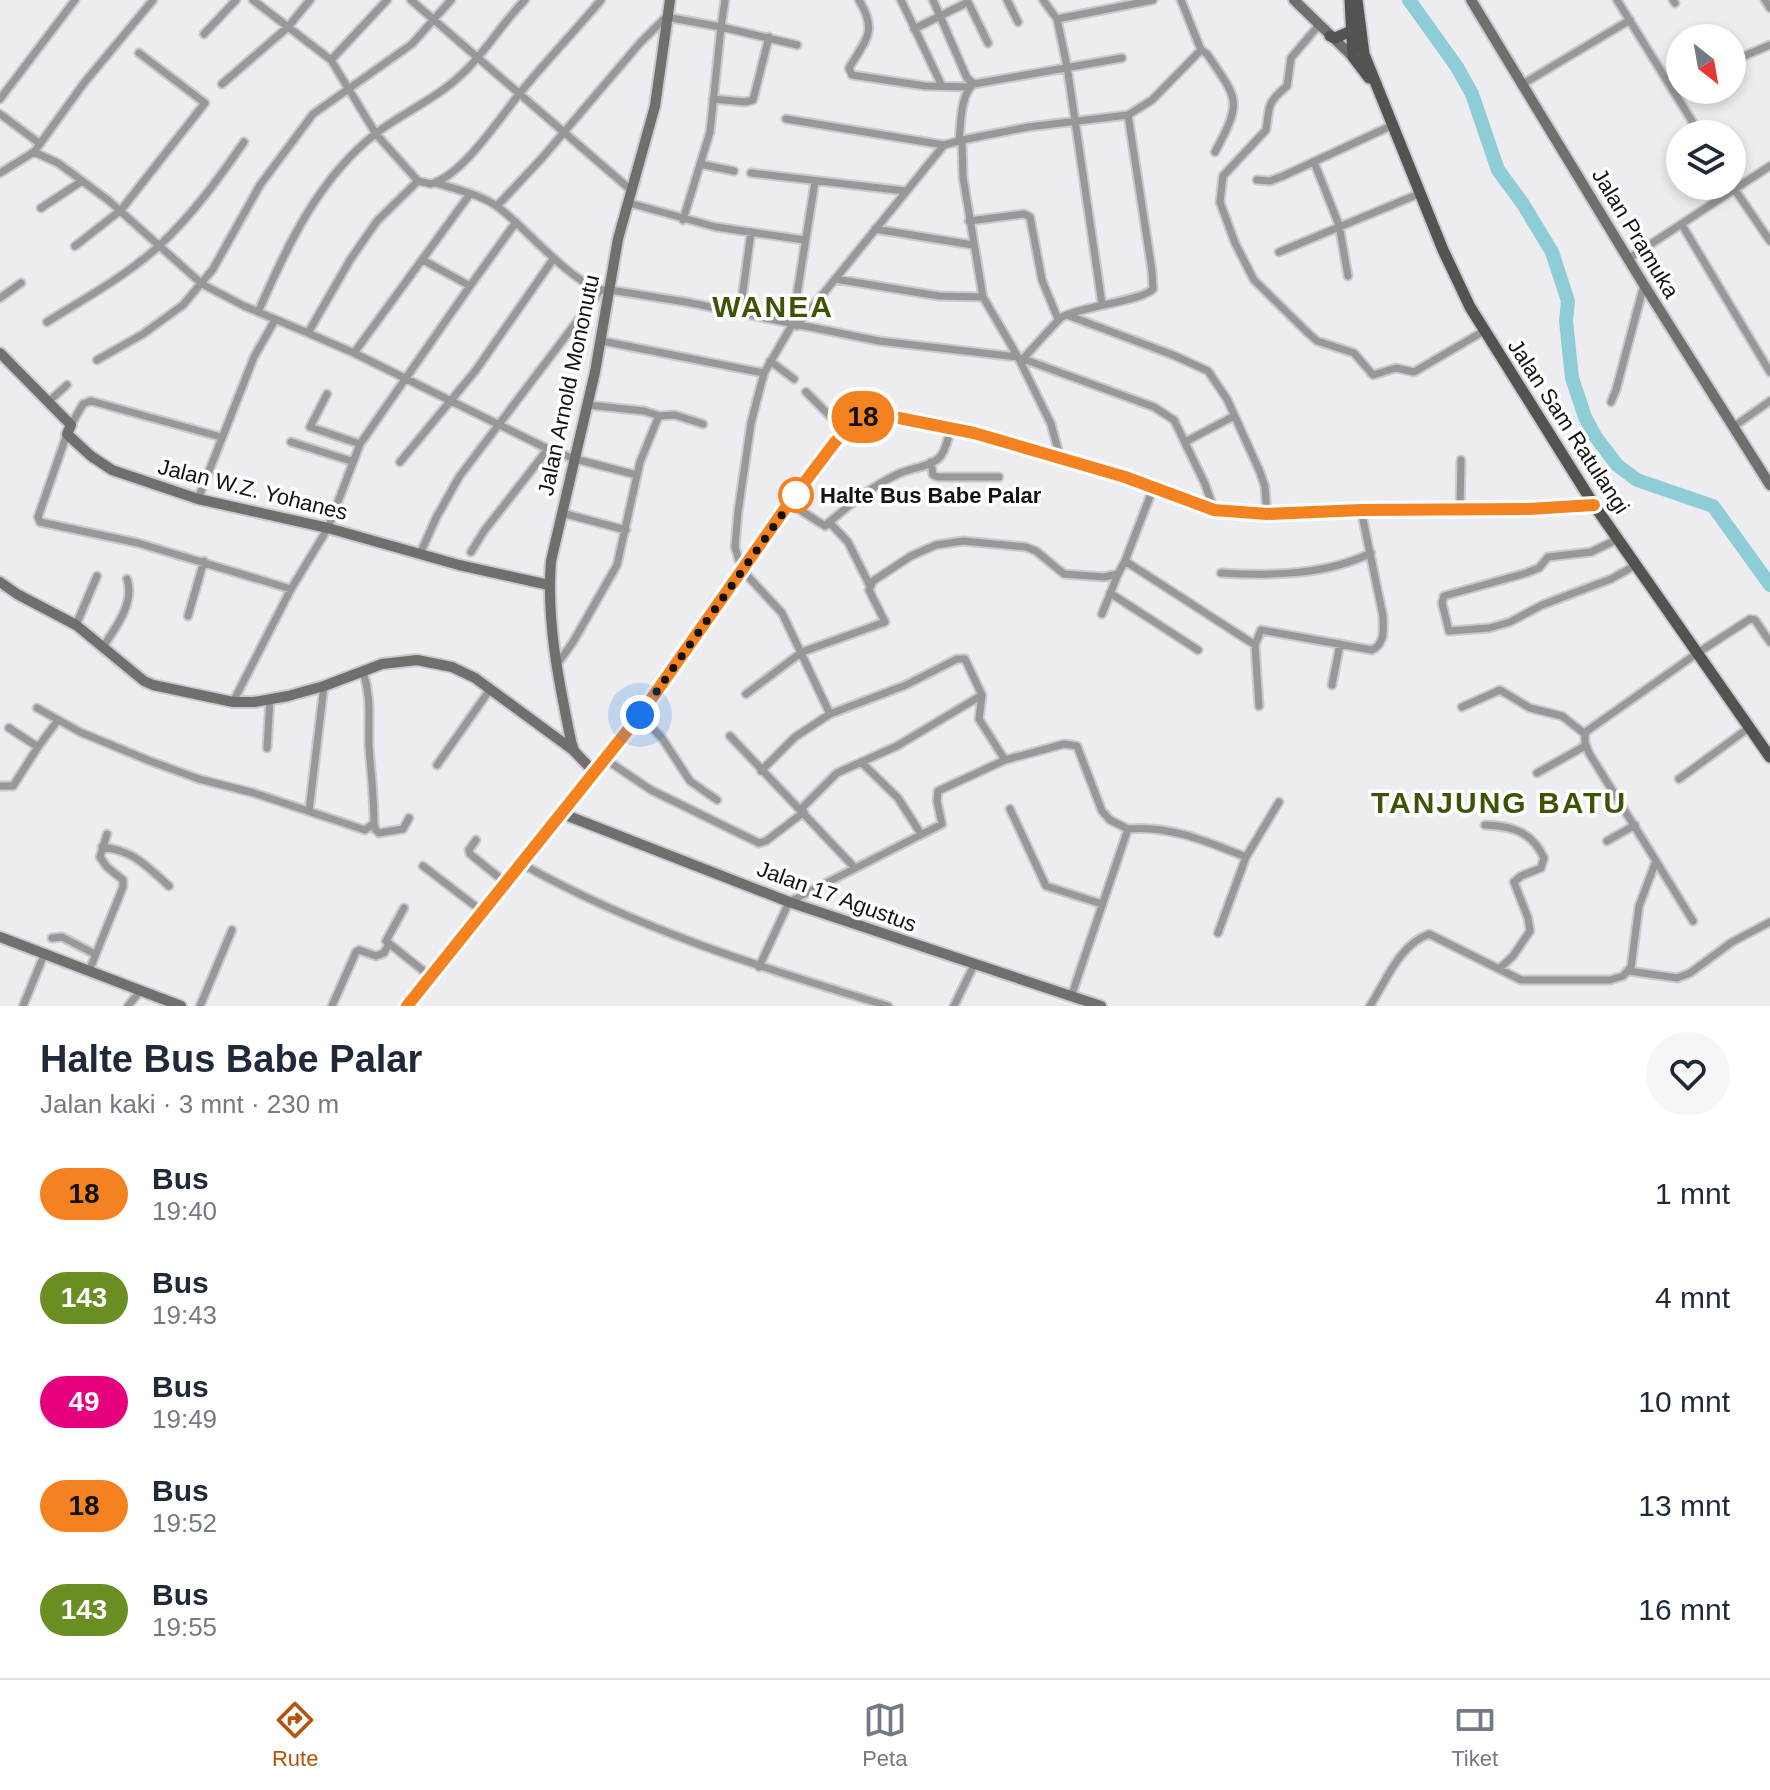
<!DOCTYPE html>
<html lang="id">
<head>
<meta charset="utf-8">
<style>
  :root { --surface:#fff; --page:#f6f6f7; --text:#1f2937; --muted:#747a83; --line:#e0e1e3; --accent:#b45309 }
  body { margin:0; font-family:Arial,sans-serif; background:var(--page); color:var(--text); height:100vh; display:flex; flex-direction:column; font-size:30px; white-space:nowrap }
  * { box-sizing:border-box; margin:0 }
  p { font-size:26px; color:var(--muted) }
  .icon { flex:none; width:44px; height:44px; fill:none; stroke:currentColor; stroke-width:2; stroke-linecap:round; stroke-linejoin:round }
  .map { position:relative; height:1006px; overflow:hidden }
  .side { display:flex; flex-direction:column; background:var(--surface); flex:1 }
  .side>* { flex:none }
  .badge { padding:0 16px; border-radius:26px; font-size:28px; line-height:52px }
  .needle { width:52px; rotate:149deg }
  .buttons { position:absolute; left:1666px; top:24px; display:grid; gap:16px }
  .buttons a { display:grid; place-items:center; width:80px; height:80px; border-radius:50%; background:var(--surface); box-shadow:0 4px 12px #0003; font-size:40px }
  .you { position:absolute; width:40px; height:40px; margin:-20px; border:6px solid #fff; border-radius:50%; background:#1a73e8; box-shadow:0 0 0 12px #1a73e833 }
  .map>.badge { position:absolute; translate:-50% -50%; box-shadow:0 0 0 4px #fff }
  .round { display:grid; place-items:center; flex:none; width:84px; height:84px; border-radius:42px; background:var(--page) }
  .overview { display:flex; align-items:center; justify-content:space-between; height:136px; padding:0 40px }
  h1 { font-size:38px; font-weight:600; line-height:60px }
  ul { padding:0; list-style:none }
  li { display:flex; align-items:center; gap:24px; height:104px; padding:0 40px }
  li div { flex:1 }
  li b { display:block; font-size:30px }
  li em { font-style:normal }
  li .badge { min-width:88px; font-weight:700; text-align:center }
  .tabs { display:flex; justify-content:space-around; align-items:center; height:112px; border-top:2px solid var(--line); background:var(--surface); font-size:22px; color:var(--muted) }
  .tabs a { display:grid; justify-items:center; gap:4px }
  .tabs .selected { color:var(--accent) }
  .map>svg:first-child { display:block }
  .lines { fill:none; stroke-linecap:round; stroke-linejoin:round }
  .river { stroke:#8ecdd6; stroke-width:14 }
  .street-casing { stroke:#cac9cd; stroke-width:11 }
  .secondary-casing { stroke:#cac9cd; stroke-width:14 }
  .primary-casing { stroke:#cac9cd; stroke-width:15 }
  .street { stroke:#999797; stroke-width:7 }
  .secondary { stroke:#716e6e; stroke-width:10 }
  .primary { stroke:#555252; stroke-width:11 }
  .line-casing { stroke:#fff; stroke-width:18 }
  .line { stroke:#f58220; stroke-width:12 }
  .walk { stroke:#131314; stroke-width:8; stroke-dasharray:0 14.4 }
  .stop-dot { fill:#fff; stroke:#f58220; stroke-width:4 }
  .labels { text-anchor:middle; stroke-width:7; stroke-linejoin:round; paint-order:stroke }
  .street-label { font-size:22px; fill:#131314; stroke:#fff }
  .stop-label { font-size:22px; font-weight:bold; fill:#131314; stroke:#fff; text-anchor:start }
  .district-label { font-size:30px; font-weight:bold; letter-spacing:2px; fill:#3e5306; stroke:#fff }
</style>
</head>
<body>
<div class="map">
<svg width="1770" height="1006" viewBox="0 0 1770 1006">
  <rect width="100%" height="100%" fill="#edecf0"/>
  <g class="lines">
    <path class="river" d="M1409 0 1457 67 1472 94 1498 170 1523 204 1552 252 1568 301 1566 321 1572 378 1585 417 1595 436 1617 465 1637 480 1713 506 1770 585"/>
    <g class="street-casing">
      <path id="street" d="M253 0 331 60 376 134 418 181 431 184C463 175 499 119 520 93 546 61 575 31 601 0
        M411 0 632 191
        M859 0C878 32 866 39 849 68L852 75 925 86 970 87
        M901 0 942 86
        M933 0 967 78 974 84
        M967 0 988 43
        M1007 0 1018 22
        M1043 0 1057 19 1067 66 1102 304
        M1181 0 1201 50 1207 54C1238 100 1243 100 1215 152
        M1617 0 1700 134
        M1673 0 1675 3
        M1765 0 1770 8
        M1057 19 1153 0
        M1318 26 1291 58 1287 86C1266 104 1270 105 1266 130L1223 176 1220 202 1235 243 1254 280 1308 333 1317 341 1354 353 1373 375 1396 368 1414 372 1484 331
        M914 29 968 2
        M204 34 236 0
        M331 60 387 0
        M1732 61 1770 45
        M222 84 288 27 310 0
        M1521 85 1630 20
        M0 99 75 0
        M713 99 745 102 753 100 769 37
        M0 114 39 143
        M786 119 944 145
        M962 140 1028 127 1128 115 1152 100 1201 50
        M34 152 58 163 108 200 202 284 244 306 308 333 350 260 377 221 418 181
        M1314 162 1339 225 1348 276
        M700 164 734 171
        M0 173 34 152 84 83 153 0
        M751 173 905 191
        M1257 180 1270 181 1283 176 1393 125
        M815 182 792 325 764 373 751 423 738 512 735 547 742 570 782 613 830 714
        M436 183C455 189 478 194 495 205 523 223 578 294 610 290L686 302 879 341 1018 357 1154 407 1174 420 1205 484 1214 510
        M1733 187 1770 241
        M629 203 716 227 804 240
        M497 206 542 158 640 43 666 17 721 27 725 0
        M41 208 82 181
        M683 220 710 132 721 27 797 45
        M969 221 1024 214 1030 217 1042 280 1058 319
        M1682 225 1770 372
        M875 229 973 245
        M75 246 121 210 205 103 139 53
        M1279 252 1421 193
        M1628 259 1770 166
        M423 260 470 286 516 222
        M835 279 939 296 983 297
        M0 298 21 283
        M258 312C287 247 317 180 375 134 402 113 436 99 461 75 485 53 502 23 525 0
        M740 313 751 232
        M1067 315 1173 355 1208 371 1227 399 1260 472 1265 487 1267 514
        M47 322C85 298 128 275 161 244 193 214 219 178 244 142
        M797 326 944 145 959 141
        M308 333 354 353 470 194
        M602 341 764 373
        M354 353 548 449 575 459 637 475
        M1023 359C1029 352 1058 320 1062 317 1082 306 1142 301 1153 289L1152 271 1128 115
        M97 360 143 334 183 305 213 269 260 185 313 114 412 44 451 0
        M770 361 794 379
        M806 392 845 431
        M327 394 310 427 360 444
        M48 402 67 385
        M1611 402 1616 390 1644 285
        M658 416 675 415 703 424
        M71 425 83 404 91 401 221 437
        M1733 427 1770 401
        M67 434 38 517 40 522 138 543 291 589
        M291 442 351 461
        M1185 442 1234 416
        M1060 457 1051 424 1018 357 983 297 963 177 962 140 959 141C961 124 960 94 974 84L1122 58
        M400 462 476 370 554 258
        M931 462 933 475 938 477H999
        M198 499 254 357 275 320
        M789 503 825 526C848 506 870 487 898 474 910 468 930 467 939 458 946 452 948 437 951 429
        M1460 509 1461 460
        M562 513 626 530
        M829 522 848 542 870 586
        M1618 539 1591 552 1548 557 1539 568 1526 573 1444 596 1442 603 1449 631 1489 628 1510 622 1542 605 1611 579 1636 565
        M471 552 484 531 548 449
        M420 554 436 518 459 477 600 291
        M1125 561 1255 645
        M1221 573C1272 576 1326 575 1371 553
        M1110 593 1198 650
        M1102 614 1118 574
        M188 616 204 561
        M76 625 97 576
        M103 647C116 627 135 603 127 579
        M558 663 573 642 617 565 640 462 658 418 657 415 644 411 588 405
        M1332 685 1340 644
        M746 694 802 652 885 622 869 590 873 581 911 556 936 545 963 541 1026 547 1036 551 1064 574 1104 577 1118 574 1125 561 1154 486
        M233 702 291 589 328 528 360 444 470 286
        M1259 706 1255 645 1261 630 1372 650C1386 643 1383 629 1383 616L1361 510
        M37 708 80 732 150 761 199 779 254 793 365 830 374 823C374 797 371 772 369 747 368 717 372 701 363 671
        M640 715 662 738 690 781 717 800
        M1585 734 1587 731 1696 654 1750 619 1755 620 1770 642
        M730 736 854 867
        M38 747 55 724
        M267 748 270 699
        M605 759 651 790 759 843 766 841 804 812
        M861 762 898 798 921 834
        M437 765 491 688
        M761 771 795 737 830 714 906 685 957 659H965L982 695 979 719 1005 760 1064 744 1077 746 1102 811 1110 820 1128 829 1071 997
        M1537 773 1585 746
        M1679 779 1750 727
        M0 786H13L38 747 9 728
        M801 809 837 773 897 746 982 695
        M1010 809 1046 886 1102 904
        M309 811 324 686
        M374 823 375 829 379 833 403 829 409 818
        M1485 825C1513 826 1532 832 1544 858L1541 868 1521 876 1514 882 1528 918 1530 931 1513 956 1499 969
        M1128 829C1170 825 1208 842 1246 857L1218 933
        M476 840 469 850 470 854 506 883
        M1607 841 1635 825
        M102 847C135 851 145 865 169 886
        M1246 857 1279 802
        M1656 861 1693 921
        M522 864C637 929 762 968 888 1006
        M423 866 483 912
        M404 908 386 941 431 977
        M52 938 62 937 95 954
        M759 967 789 902 942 824 937 801 938 791 1005 760
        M89 971 123 887V880L107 867 100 857 107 834
        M1629 971 1677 978 1690 973 1732 942 1770 922
        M23 1006 44 955
        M128 1006 141 990
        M200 1006 232 930
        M332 1006 356 952 359 950 376 956 384 953 389 944
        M954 1006 974 965
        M1370 1006C1386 981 1399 945 1429 934L1521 980H1610L1623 976 1631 967 1639 906 1656 861 1589 753 1585 743V734L1562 716 1530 708 1500 690 1462 707"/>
    </g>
    <g class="secondary-casing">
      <path id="secondary" d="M1294 0 1353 57
        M1471 0 1644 285 1770 485
        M0 353 71 425 67 434 91 456 112 470 198 499 328 528 459 565 549 585
        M0 582 17 594 76 625 144 681 153 685 233 702H254L288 696 324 686 382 664 417 660 452 667 475 678 573 750
        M595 773 574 751 571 741C559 683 546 620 551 561L595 372 618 239 655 106 670 0
        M563 814 789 902 1101 1006
        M0 937 181 1006
        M407 1006 640 715 789 503 835 442 861 417 879 414 974 433 1125 477 1214 510 1267 514 1361 510 1528 509 1594 505"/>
    </g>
    <g class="primary-casing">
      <path id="primary" d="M1350 0 1353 57 1369 78
        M1357 0 1364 54 1443 250 1470 307 1594 505 1770 757
        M1330 36 1335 38 1351 31"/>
    </g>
    <use href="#street" class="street"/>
    <use href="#secondary" class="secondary"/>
    <use href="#primary" class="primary"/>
  </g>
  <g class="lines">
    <g class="line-casing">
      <path id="line" d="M407 1006 640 715 789 503 835 442 861 417 879 414 974 433 1125 477 1214 510 1267 514 1361 510 1528 509 1594 505"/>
    </g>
    <use href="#line" class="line"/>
    <path class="walk" d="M640 715 796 495"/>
  </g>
  <circle class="stop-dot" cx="796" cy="495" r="16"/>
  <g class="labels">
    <g class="street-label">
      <text transform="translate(1636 233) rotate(59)" y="8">Jalan Pramuka</text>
      <text transform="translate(568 385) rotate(-78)" y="8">Jalan Arnold Mononutu</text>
      <text transform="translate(1569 426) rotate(57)" y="8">Jalan Sam Ratulangi</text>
      <text transform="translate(253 489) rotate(14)" y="8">Jalan W.Z. Yohanes</text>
      <text transform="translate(837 896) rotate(20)" y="8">Jalan 17 Agustus</text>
    </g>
    <g class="stop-label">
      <text x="820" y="503">Halte Bus Babe Palar</text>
    </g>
    <g class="district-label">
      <text x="773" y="317">WANEA</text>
      <text x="1499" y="813">TANJUNG BATU</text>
    </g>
  </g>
</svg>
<div class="buttons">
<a><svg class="needle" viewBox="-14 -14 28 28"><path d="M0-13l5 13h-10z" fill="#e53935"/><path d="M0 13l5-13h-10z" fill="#747a83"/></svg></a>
<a><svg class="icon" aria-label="layers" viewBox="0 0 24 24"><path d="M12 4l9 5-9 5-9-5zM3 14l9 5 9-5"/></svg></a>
</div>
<div class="you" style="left:640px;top:715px"></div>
<b class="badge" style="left:863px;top:417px;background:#f58220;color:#111">18</b>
</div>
<section class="side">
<div class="overview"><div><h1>Halte Bus Babe Palar</h1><p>Jalan kaki · 3 mnt · 230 m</p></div><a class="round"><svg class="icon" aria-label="heart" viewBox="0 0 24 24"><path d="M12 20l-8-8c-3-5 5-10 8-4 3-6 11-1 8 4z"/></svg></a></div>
<ul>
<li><span class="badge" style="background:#f58220;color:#111">18</span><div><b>Bus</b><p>19:40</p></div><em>1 mnt</em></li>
<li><span class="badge" style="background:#6b8e23;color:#fff">143</span><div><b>Bus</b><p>19:43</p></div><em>4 mnt</em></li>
<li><span class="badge" style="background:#e6007e;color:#fff">49</span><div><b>Bus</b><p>19:49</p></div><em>10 mnt</em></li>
<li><span class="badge" style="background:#f58220;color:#111">18</span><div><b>Bus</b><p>19:52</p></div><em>13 mnt</em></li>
<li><span class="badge" style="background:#6b8e23;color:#fff">143</span><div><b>Bus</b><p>19:55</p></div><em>16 mnt</em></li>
</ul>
</section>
<nav class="tabs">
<a class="selected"><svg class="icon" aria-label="directions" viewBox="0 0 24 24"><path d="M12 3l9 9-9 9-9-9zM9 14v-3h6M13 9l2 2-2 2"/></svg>Rute</a>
<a><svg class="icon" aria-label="map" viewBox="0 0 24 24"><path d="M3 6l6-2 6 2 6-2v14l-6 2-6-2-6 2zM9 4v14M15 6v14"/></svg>Peta</a>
<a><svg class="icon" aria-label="tickets" viewBox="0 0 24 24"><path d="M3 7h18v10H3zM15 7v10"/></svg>Tiket</a>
</nav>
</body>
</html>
